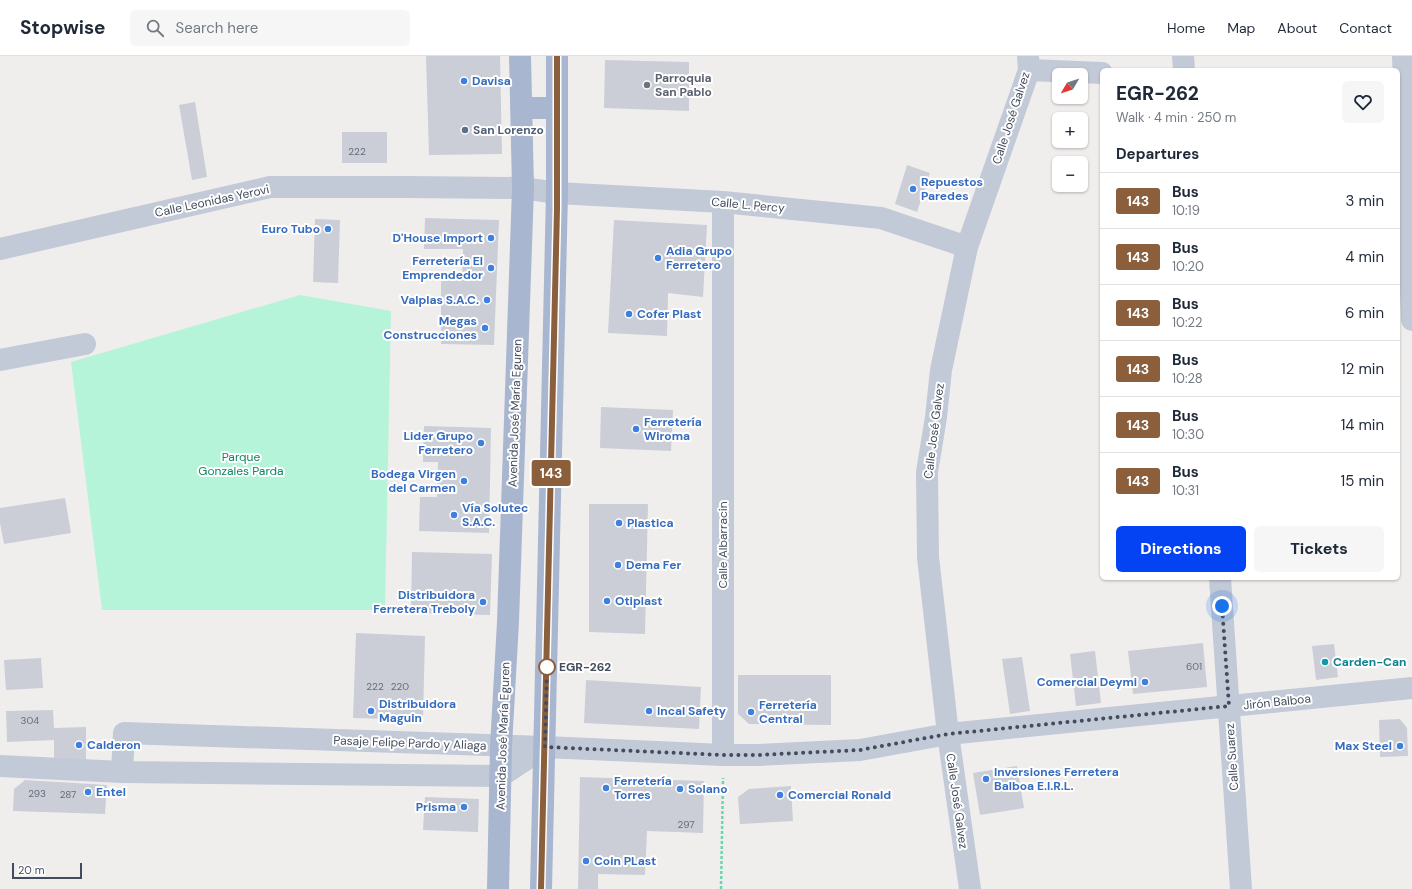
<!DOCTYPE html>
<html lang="en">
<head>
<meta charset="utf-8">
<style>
  :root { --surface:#fff; --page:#f6f6f7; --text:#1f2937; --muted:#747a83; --line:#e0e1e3; --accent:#0343f4 }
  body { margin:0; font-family:"DM Sans",sans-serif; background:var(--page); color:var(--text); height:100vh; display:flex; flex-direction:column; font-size:15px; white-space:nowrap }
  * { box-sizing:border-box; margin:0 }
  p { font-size:13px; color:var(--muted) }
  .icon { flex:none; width:22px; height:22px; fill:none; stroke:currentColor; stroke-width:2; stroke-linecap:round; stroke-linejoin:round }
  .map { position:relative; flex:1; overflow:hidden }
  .sheet { position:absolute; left:1100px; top:12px; width:300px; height:512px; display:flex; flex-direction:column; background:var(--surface); border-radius:6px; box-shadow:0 1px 3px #0004 }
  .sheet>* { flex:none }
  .badge { padding:0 8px; border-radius:3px; font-size:14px; line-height:26px }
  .needle { width:26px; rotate:231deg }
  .fabs { position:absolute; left:1052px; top:12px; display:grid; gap:8px }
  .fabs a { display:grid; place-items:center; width:36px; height:36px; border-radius:6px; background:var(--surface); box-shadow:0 1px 3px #0004; font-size:20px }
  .scale { position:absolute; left:12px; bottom:10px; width:70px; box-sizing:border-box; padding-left:4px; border:2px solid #434c5d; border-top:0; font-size:11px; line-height:14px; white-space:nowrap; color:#434c5d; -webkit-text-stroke:3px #fff; paint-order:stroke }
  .you { position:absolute; width:20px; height:20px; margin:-10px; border:3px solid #fff; border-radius:50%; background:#1a73e8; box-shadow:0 0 0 6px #1a73e833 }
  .map>.badge { position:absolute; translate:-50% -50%; box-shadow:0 0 0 2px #fff }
  h2 { padding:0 16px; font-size:15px; line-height:36px }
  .round { display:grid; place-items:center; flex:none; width:42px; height:42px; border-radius:6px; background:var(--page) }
  .overview { display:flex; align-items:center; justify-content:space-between; height:68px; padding:0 16px }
  h1 { font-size:19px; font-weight:800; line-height:30px }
  .action { display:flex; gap:8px; margin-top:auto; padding:8px 16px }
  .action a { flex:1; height:46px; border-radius:6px; background:var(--accent); color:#fff; font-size:16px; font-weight:800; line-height:46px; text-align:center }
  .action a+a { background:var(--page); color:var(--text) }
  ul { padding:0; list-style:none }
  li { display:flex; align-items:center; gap:12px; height:56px; padding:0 16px; border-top:1px solid var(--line) }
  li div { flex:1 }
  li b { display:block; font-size:15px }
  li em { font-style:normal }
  li .badge { min-width:44px; font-weight:700; text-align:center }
  header { display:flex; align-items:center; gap:24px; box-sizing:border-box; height:56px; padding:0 20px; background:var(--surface); border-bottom:1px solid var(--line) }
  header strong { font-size:19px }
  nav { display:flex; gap:22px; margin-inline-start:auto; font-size:14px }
  .search { width:280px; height:36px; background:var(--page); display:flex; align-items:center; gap:10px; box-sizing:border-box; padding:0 14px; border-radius:6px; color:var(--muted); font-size:15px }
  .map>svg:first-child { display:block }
  .green { fill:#b5f4d8 }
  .building { fill:#cbced6 }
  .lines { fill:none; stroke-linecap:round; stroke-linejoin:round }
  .path { stroke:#69d6b3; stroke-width:2.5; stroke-dasharray:3 2; stroke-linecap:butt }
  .minor { stroke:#c2c9d7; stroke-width:22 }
  .major { stroke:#a9b6d0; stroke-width:22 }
  .line-casing { stroke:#fff; stroke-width:9 }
  .line { stroke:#8b5e3c; stroke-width:6 }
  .walk { stroke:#434c5d; stroke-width:4; stroke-dasharray:0 7.2 }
  .shop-dot { fill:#3f7fe0; stroke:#fff; stroke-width:1.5 }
  .worship-dot { fill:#6b7280; stroke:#fff; stroke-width:1.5 }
  .service-dot { fill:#5c6f8a; stroke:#fff; stroke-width:1.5 }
  .culture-dot { fill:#0f9aa8; stroke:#fff; stroke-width:1.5 }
  .stop-dot { fill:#fff; stroke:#8b5e3c; stroke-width:2 }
  .labels { text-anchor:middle; stroke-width:4; stroke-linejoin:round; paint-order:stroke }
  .number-label { font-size:10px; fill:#656c7b }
  .worship-label { font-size:12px; font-weight:bold; fill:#5b616d; stroke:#fff; text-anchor:start }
  .shop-label { font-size:12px; font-weight:bold; fill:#366cbe; stroke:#fff; text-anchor:start }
  .street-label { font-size:12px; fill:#434c5d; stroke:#fff }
  .service-label { font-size:12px; font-weight:bold; fill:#4e5e75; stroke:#fff; text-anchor:start }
  .park-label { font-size:12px; fill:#0b875e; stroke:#fff }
  .culture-label { font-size:12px; font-weight:bold; fill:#0d838f; stroke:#fff; text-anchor:start }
  .stop-label { font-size:12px; font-weight:bold; fill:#434c5d; stroke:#fff; text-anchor:start }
</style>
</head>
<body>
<header>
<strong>Stopwise</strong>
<div class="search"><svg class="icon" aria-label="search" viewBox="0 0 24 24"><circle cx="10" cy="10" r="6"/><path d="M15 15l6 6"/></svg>Search here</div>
<nav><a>Home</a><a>Map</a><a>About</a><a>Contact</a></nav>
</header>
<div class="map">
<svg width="1412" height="833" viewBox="0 0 1412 833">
  <rect width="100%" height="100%" fill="#f0eeed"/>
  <path class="green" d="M300 239 391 255 385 554H102L71 306Z"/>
  <path class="building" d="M426 0H500L502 98 429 99Z
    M605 4 689 6V55L604 52Z
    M195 46 207 121 192 124 179 49Z
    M342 76H387V107H342Z
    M907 109 930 117 917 156 895 148Z
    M425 162 499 164 494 289 441 288V221L462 222 463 193H424Z
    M315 163 340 164 338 227 313 226Z
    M614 164 707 169 703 241 668 237 667 280 608 277Z
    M601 351 673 354 671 395 600 392Z
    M424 370 491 372 489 477 419 475 420 441H437L438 406H423Z
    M65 442 71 477 4 488 0 467V452Z
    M589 448H648L645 578 589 576Z
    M412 496 492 498 490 559 411 557Z
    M356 577 425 580 423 664 353 662Z
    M1203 587 1207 631 1133 638 1128 595Z
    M1334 588 1338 621 1316 624 1312 590Z
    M1095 595 1101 647 1076 650 1070 598Z
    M1022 601 1030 655 1010 658 1002 603Z
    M41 602 43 632 6 634 4 604Z
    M738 619H831V669L749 668 738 658Z
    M586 624 701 631 699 673 584 667Z
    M53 654 54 672 86 671V707H54V684L7 686 6 655Z
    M1400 663 1407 672 1408 700 1380 701 1379 664Z
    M1017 710 1024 752 980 759 973 717Z
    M580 721 704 725 703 777 647 775 645 819 598 818V833H578Z
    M25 724 107 729 105 758 13 755 14 733Z
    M791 730 793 765 740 768 738 741 749 733Z
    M425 741 479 743 478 776 423 774Z"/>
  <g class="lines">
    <path class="path" d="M721 833 723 722"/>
    <path class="minor" d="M1183 0 1184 14
      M1403 0 1412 264
      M1029 14 1102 17
      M0 193 270 131H406L523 132 557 137 723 146 881 162 967 191
      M0 304 85 288
      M1220 522 1241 833
      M723 699V146
      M0 710 122 716 501 720 545 691
      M122 716 124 677 545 691 723 699H758L860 694 948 678 1412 632
      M970 833 948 678 928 501 927 416 936 361 941 314 967 191 1029 14 1028 0"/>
    <path class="major" d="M521 52H557
      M498 833 501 690 508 566 523 132 520 0
      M541 833 557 137V0"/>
  </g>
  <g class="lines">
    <g class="line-casing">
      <path id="line" d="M541 833 557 153V0"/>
    </g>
    <use href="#line" class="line"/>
    <path class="walk" d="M547 611 545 691 723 699H758L860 694 948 678 1229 650 1222 550"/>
  </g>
  <g class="shop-dot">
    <circle cx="464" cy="25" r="4"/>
    <circle cx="913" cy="133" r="4"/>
    <circle cx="328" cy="173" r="4"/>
    <circle cx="491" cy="182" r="4"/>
    <circle cx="658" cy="202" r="4"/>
    <circle cx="491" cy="212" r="4"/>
    <circle cx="487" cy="244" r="4"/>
    <circle cx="629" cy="258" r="4"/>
    <circle cx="485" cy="272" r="4"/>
    <circle cx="636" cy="373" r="4"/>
    <circle cx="481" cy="387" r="4"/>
    <circle cx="464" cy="425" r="4"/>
    <circle cx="454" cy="459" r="4"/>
    <circle cx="619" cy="467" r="4"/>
    <circle cx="618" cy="509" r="4"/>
    <circle cx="607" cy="545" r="4"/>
    <circle cx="483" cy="546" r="4"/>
    <circle cx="1145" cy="626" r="4"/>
    <circle cx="371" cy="655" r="4"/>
    <circle cx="649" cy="655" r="4"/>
    <circle cx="751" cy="656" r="4"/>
    <circle cx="79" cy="689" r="4"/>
    <circle cx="1400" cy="690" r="4"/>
    <circle cx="986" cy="723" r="4"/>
    <circle cx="606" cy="732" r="4"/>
    <circle cx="680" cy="733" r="4"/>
    <circle cx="88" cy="736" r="4"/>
    <circle cx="780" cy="739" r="4"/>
    <circle cx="464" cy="751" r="4"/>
    <circle cx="586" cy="805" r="4"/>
  </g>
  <circle class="worship-dot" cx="647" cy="29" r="4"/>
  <circle class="service-dot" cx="465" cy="74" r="4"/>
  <circle class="culture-dot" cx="1325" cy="606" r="4"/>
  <circle class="stop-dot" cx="547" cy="611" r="8"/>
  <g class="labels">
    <g class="number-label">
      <text x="357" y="99">222</text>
      <text x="1194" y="614">601</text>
      <text x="375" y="634">222</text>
      <text x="400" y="634">220</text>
      <text x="30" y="668">304</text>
      <text x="37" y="741">293</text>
      <text x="68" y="742">287</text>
      <text x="686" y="772">297</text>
    </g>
    <g class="worship-label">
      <text x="655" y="26">Parroquia<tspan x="655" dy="14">San Pablo</tspan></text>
    </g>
    <g class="shop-label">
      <text x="472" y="29">Davisa</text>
      <text x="921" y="130">Repuestos<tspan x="921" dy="14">Paredes</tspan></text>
      <text x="320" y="177" text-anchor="end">Euro Tubo</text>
      <text x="483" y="186" text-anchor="end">D'House Import</text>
      <text x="666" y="199">Adia Grupo<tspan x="666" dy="14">Ferretero</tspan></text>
      <text x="483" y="209" text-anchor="end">Ferretería El<tspan x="483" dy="14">Emprendedor</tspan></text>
      <text x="479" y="248" text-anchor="end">Valplas S.A.C.</text>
      <text x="637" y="262">Cofer Plast</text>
      <text x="477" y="269" text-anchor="end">Megas<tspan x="477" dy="14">Construcciones</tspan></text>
      <text x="644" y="370">Ferretería<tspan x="644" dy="14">Wiroma</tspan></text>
      <text x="473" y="384" text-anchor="end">Lider Grupo<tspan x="473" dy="14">Ferretero</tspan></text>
      <text x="456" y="422" text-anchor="end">Bodega Virgen<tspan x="456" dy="14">del Carmen</tspan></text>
      <text x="462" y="456">Vía Solutec<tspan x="462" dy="14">S.A.C.</tspan></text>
      <text x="627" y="471">Plastica</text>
      <text x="626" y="513">Dema Fer</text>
      <text x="475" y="543" text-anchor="end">Distribuidora<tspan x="475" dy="14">Ferretera Treboly</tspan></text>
      <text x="615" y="549">Otiplast</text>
      <text x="1137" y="630" text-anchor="end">Comercial Deymi</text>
      <text x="379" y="652">Distribuidora<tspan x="379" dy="14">Maguin</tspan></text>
      <text x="759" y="653">Ferretería<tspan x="759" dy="14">Central</tspan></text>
      <text x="657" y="659">Incal Safety</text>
      <text x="87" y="693">Calderon</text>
      <text x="1392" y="694" text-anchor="end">Max Steel</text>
      <text x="994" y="720">Inversiones Ferretera<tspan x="994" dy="14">Balboa E.I.R.L.</tspan></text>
      <text x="614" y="729">Ferretería<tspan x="614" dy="14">Torres</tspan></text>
      <text x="688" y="737">Solano</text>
      <text x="96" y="740">Entel</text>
      <text x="788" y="743">Comercial Ronald</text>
      <text x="456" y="755" text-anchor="end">Prisma</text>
      <text x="594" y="809">Coin PLast</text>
    </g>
    <g class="street-label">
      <text transform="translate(1011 62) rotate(-72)" y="4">Calle José Galvez</text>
      <text transform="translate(212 145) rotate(-12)" y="4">Calle Leonidas Yerovi</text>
      <text transform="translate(748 149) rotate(5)" y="4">Calle L. Percy</text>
      <text transform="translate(515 357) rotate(-88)" y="4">Avenida José María Eguren</text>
      <text transform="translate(934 375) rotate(-83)" y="4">Calle José Galvez</text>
      <text transform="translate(723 489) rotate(-90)" y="4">Calle Albarracin</text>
      <text transform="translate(1277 646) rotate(-6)" y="4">Jirón Balboa</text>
      <text transform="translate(503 680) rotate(-88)" y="4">Avenida José María Eguren</text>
      <text transform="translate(410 687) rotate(2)" y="4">Pasaje Felipe Pardo y Aliaga</text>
      <text transform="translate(1232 701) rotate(-94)" y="4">Calle Suarez</text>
      <text transform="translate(957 745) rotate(82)" y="4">Calle José Galvez</text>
    </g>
    <g class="service-label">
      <text x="473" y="78">San Lorenzo</text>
    </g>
    <g class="park-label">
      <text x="241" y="405">Parque<tspan x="241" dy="14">Gonzales Parda</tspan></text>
    </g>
    <g class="culture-label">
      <text x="1333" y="610">Carden-Can</text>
    </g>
    <g class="stop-label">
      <text x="559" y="615">EGR-262</text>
    </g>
  </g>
</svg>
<div class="fabs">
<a><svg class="needle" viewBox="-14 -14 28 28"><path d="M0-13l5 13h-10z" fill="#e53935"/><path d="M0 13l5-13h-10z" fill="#747a83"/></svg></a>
<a>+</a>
<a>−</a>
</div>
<div class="scale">20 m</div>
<div class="you" style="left:1222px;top:550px"></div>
<b class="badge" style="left:551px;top:417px;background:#8b5e3c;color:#fff">143</b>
<section class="sheet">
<div class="overview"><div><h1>EGR-262</h1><p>Walk · 4 min · 250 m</p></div><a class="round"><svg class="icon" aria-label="heart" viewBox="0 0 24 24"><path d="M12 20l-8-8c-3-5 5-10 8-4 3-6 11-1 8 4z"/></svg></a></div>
<h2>Departures</h2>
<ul>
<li><span class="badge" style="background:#8b5e3c;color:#fff">143</span><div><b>Bus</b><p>10:19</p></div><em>3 min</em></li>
<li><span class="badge" style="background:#8b5e3c;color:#fff">143</span><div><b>Bus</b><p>10:20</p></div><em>4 min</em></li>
<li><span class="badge" style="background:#8b5e3c;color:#fff">143</span><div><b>Bus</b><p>10:22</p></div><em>6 min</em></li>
<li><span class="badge" style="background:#8b5e3c;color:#fff">143</span><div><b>Bus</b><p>10:28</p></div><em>12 min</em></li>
<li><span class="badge" style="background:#8b5e3c;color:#fff">143</span><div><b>Bus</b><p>10:30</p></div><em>14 min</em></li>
<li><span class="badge" style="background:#8b5e3c;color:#fff">143</span><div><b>Bus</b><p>10:31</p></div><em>15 min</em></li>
</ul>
<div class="action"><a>Directions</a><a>Tickets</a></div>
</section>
</div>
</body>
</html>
